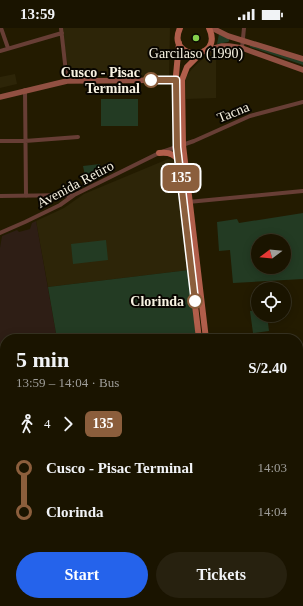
<!DOCTYPE html>
<html lang="en">
<head>
<meta charset="utf-8">
<style>
  :root { --surface:#1a1400; --page:#27210f; --text:#f1f3f6; --muted:#9f9e99; --line:#383322; --accent:#2563eb }
  body { margin:0; font-family:Georgia,serif; background:var(--page); color:var(--text); height:100vh; display:flex; flex-direction:column; font-size:15px; white-space:nowrap }
  * { box-sizing:border-box; margin:0 }
  p { font-size:13px; color:var(--muted) }
  .icon { flex:none; width:22px; height:22px; fill:none; stroke:currentColor; stroke-width:2; stroke-linecap:round; stroke-linejoin:round }
  .map { position:relative; flex:1; overflow:hidden }
  .panel { position:absolute; left:0px; top:306px; width:303px; height:272px; display:flex; flex-direction:column; background:var(--surface); border-radius:16px 16px 0 0; box-shadow:0 2px 10px #0003,0 0 0 1px var(--line) }
  .panel>* { flex:none }
  .badge { padding:0 8px; border-radius:6px; font-size:14px; line-height:26px }
  .needle { width:26px; rotate:254deg }
  .buttons { position:absolute; left:251px; top:206px; display:grid; gap:8px }
  .buttons a { display:grid; place-items:center; width:40px; height:40px; border-radius:50%; background:var(--surface); box-shadow:0 2px 10px #0003,0 0 0 1px var(--line); font-size:20px }
  .map>.badge { position:absolute; translate:-50% -50%; box-shadow:0 0 0 2px #fff }
  .legs { display:flex; align-items:center; gap:6px; height:44px; padding:0 16px; font-size:13px }
  .legs p { margin-inline-start:auto }
  .overview { display:flex; align-items:center; justify-content:space-between; height:68px; padding:0 16px }
  h1 { font-size:22px; font-weight:700; line-height:30px }
  .cta { display:flex; gap:8px; margin-top:auto; padding:8px 16px }
  .cta a { flex:1; height:46px; border-radius:24px; background:var(--accent); color:#fff; font-size:16px; font-weight:700; line-height:46px; text-align:center }
  .cta a+a { background:var(--page); color:var(--text) }
  ul { padding:0 16px; list-style:none }
  li { display:flex; align-items:center; gap:14px; height:44px; font-size:15px }
  li i { display:grid; place-items:center; width:6px; height:100%; margin:0 5px; background:currentColor }
  li i::after { content:''; width:10px; height:10px; margin:-5px; border:3px solid; border-radius:50%; background:var(--surface) }
  li p { margin-inline-start:auto }
  li:first-child i { background:linear-gradient(#0000 50%,currentColor 0) }
  li:last-child i { background:linear-gradient(currentColor 50%,#0000 0) }
  .status { display:flex; justify-content:space-between; align-items:center; height:28px; padding:0 20px; background:var(--surface); direction:ltr }
  .status svg { height:11px; fill:currentColor }
  .map>svg:first-child { display:block }
  .built { fill:#2d2508 }
  .industrial { fill:#2e1e15 }
  .green { fill:#233b23; fill-rule:evenodd }
  .lines { fill:none; stroke-linecap:round; stroke-linejoin:round }
  .street { stroke:#673e35; stroke-width:4 }
  .secondary { stroke:#915042; stroke-width:5.5 }
  .primary { stroke:#b15e4b; stroke-width:6 }
  .line-1-casing { stroke:#fff; stroke-width:9 }
  .line-1 { stroke:#8b5e3c; stroke-width:6 }
  .poi-dot { fill:#85cf4c; stroke:#090600; stroke-width:1.5 }
  .stop-1-dot { fill:#fff; stroke:#8b5e3c; stroke-width:2 }
  .labels { text-anchor:middle; stroke-width:4; stroke-linejoin:round; paint-order:stroke }
  .poi-label { font-size:14px; fill:#f8f3e2; stroke:#090600 }
  .stop-label { font-size:14px; font-weight:bold; fill:#f8f3e2; stroke:#090600; text-anchor:end }
  .street-label { font-size:14px; fill:#f8f3e2; stroke:#090600 }
</style>
</head>
<body>
<div class="status"><b>13:59</b><svg viewBox="0 0 49 12"><path d="M0 12V9h3v3zM5 12V6h3v6zM10 12V3h3v9zM15 12V0h3v12zM26 1h20v11H26zM47 4h2v5h-2z"/></svg></div>
<div class="map">
<svg width="303" height="578" viewBox="0 0 303 578">
  <rect width="100%" height="100%" fill="#231b00"/>
  <path class="built" d="M62 0H170L169 48 69 46Z
    M216 26V70L186 71 185 53 186 49 192 41 198 35 207 28Z
    M15 46 17 56 0 60V49Z
    M168 131 175 133 189 242 48 259 36 193 64 180 84 166Z"/>
  <path class="industrial" d="M36 193 57 311H5V529H0V220L2 208 17 202 19 204 30 201 32 195Z"/>
  <path class="green" d="M219 6 229 11V13L228 14 217 16Z
    M250 16 303 33V37L250 19Z
    M101 71H138V98H101Z
    M100 136 101 147 85 148 83 138Z
    M303 185V251L233 255 230 222 219 223 217 194 237 191 239 195ZM258 213H284V239H258Z
    M106 212 108 232 73 236 71 216Z
    M189 242 196 311H57L48 259Z
    M258 282V287H267L269 303 253 305 250 283Z
    M268 305 269 311H252V307Z"/>
  <g class="lines">
    <path class="street" d="M1 0 8 20
      M61 0 67 53
      M242 20 244 0
      M0 23 62 5
      M25 62 26 168
      M0 113H25L78 109
      M0 168 73 167
      M188 174 303 163
      M0 205 25 194 60 177 74 167 159 125 194 113 250 88 303 74
      M298 379 303 378
      M0 533 5 534
      M214 573 218 578"/>
    <path class="secondary" d="M212 0 228 8 303 31
      M204 23 222 18H229L242 20 303 42
      M0 69 67 53 180 52
      M165 578 178 573"/>
    <path class="primary" d="M180 0C165 33 225 34 209 0
      M179 15 175 58 177 111 183 175 199 311
      M201 25 187 39 182 52 183 117 206 311
      M159 125C167 124 174 125 178 132
      M298 504 303 501
      M298 512 303 509"/>
  </g>
  <g class="lines">
    <g class="line-1-casing">
      <path id="line-1" d="M151 52H176L177 119 195 273"/>
    </g>
    <use href="#line-1" class="line-1"/>
  </g>
  <circle class="poi-dot" cx="196" cy="10" r="4"/>
  <g class="stop-1-dot">
    <circle cx="151" cy="52" r="7"/>
    <circle cx="195" cy="273" r="7"/>
  </g>
  <g class="labels">
    <g class="poi-label">
      <text x="196" y="30">Garcilaso (1990)</text>
    </g>
    <g class="stop-label">
      <text x="140" y="49">Cusco - Pisac<tspan x="140" dy="16">Terminal</tspan></text>
      <text x="184" y="278">Clorinda</text>
    </g>
    <g class="street-label">
      <text transform="translate(233 84) rotate(-22)" y="5">Tacna</text>
      <text transform="translate(75 156) rotate(-28)" y="5">Avenida Retiro</text>
    </g>
  </g>
</svg>
<div class="buttons">
<a><svg class="needle" viewBox="-14 -14 28 28"><path d="M0-13l5 13h-10z" fill="#e53935"/><path d="M0 13l5-13h-10z" fill="#9f9e99"/></svg></a>
<a><svg class="icon" aria-label="locate" viewBox="0 0 24 24"><circle cx="12" cy="12" r="6"/><path d="M12 2v4M12 18v4M2 12h4M18 12h4"/></svg></a>
</div>
<b class="badge" style="left:181px;top:150px;background:#8b5e3c;color:#fff">135</b>
<section class="panel">
<div class="overview"><div><h1>5 min</h1><p>13:59 – 14:04 · Bus</p></div><b>S/2.40</b></div>
<div class="legs"><svg class="icon" aria-label="walk" viewBox="0 0 24 24"><circle cx="13" cy="4" r="2"/><path d="M13 8l-2 6 4 7M11 14l-3 7M7 12l3-4h3l4 4"/></svg>4<svg class="icon" aria-label="forward" viewBox="0 0 24 24"><path d="M9 5l7 7-7 7"/></svg><b class="badge" style="background:#8b5e3c;color:#fff">135</b></div>
<ul>
<li><i style="color:#8b5e3c"></i><b>Cusco - Pisac Terminal</b><p>14:03</p></li>
<li><i style="color:#8b5e3c"></i><b>Clorinda</b><p>14:04</p></li>
</ul>
<div class="cta"><a>Start</a><a>Tickets</a></div>
</section>
</div>
</body>
</html>
